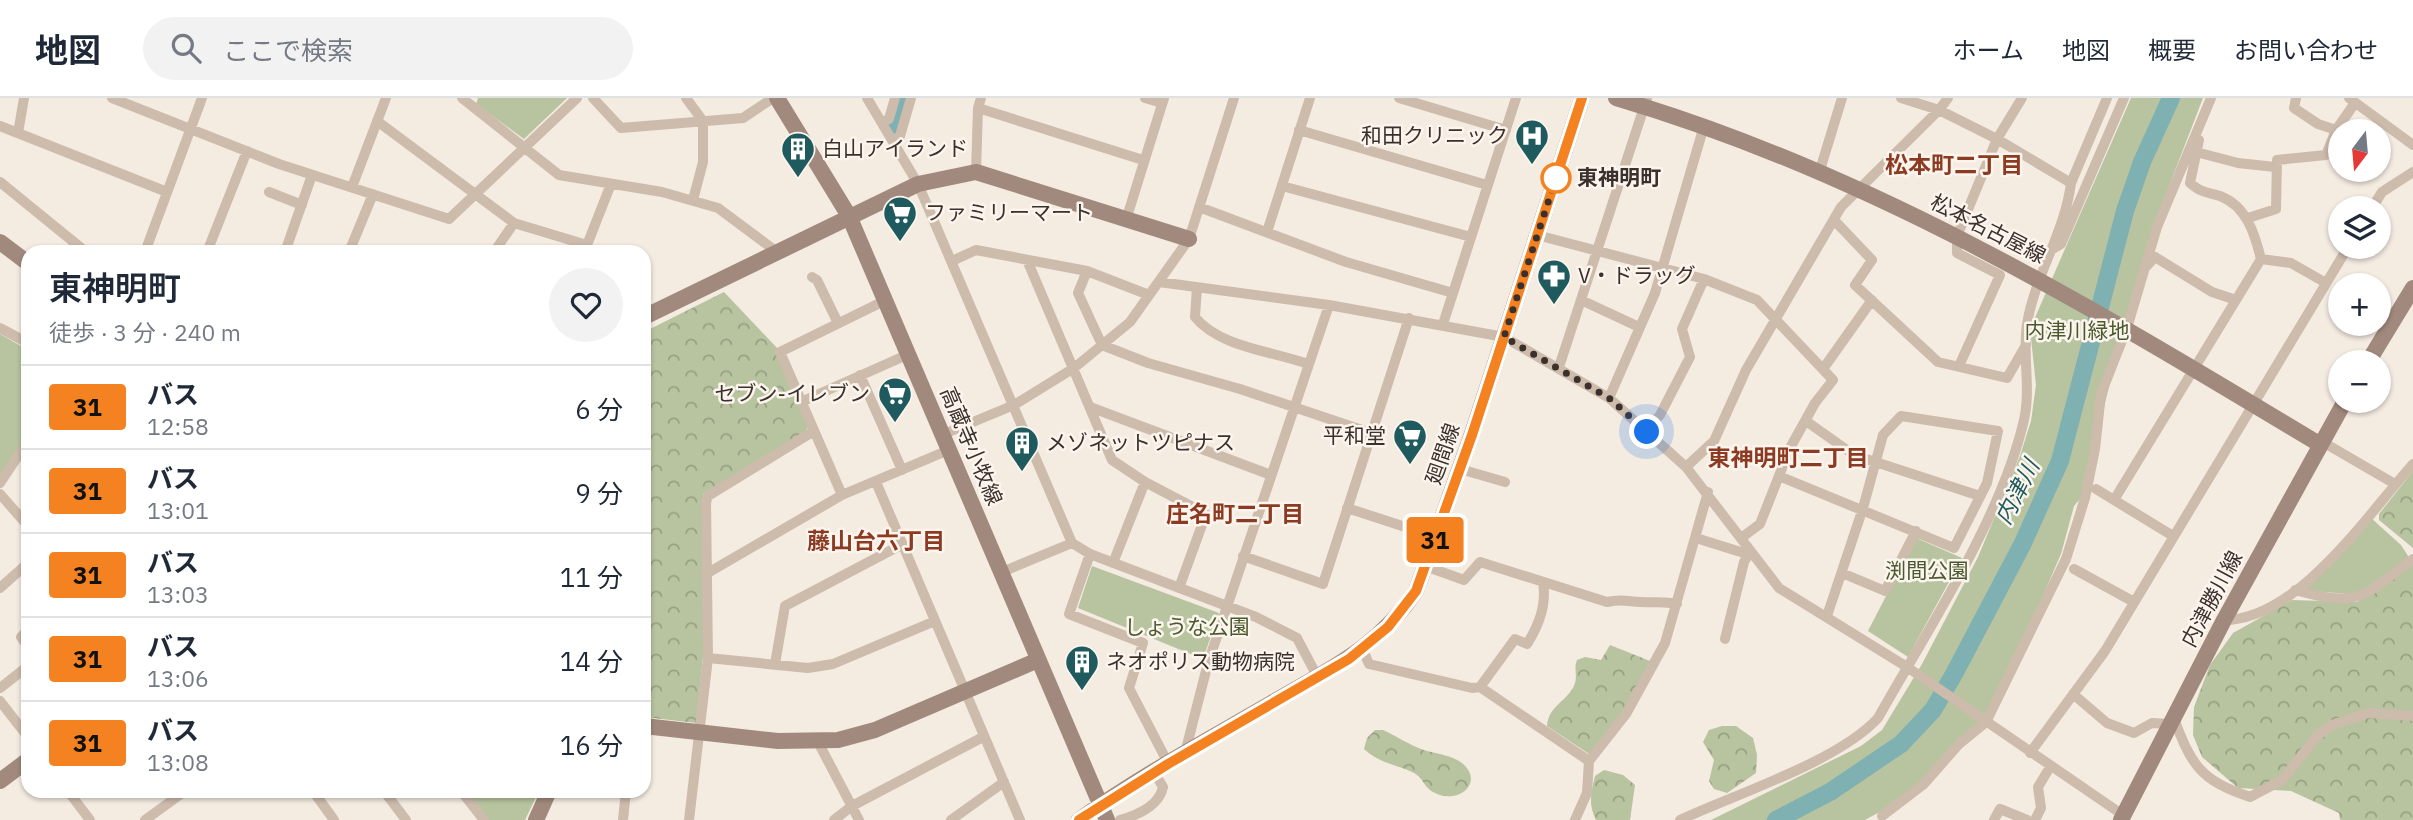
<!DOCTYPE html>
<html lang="ja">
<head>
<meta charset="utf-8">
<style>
  :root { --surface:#fff; --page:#f2f2f3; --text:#1f2937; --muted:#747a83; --line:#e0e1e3 }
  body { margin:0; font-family:"IBM Plex Sans","Noto Sans JP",sans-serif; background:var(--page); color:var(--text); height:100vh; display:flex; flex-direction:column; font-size:26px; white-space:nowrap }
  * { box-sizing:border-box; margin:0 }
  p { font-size:23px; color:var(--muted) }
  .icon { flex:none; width:38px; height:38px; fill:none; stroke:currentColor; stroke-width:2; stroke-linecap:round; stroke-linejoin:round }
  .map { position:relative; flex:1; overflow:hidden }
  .sheet { position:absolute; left:21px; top:147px; width:630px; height:553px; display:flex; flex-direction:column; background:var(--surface); border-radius:21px; box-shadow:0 2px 5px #0004 }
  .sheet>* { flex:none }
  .badge { padding:0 14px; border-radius:5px; font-size:24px; line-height:46px }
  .needle { width:46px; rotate:196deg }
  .tools { position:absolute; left:2328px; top:21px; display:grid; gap:14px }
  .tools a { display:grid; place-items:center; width:63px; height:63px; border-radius:50%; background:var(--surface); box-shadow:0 2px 5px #0004; font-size:35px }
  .you { position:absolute; width:35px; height:35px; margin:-18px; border:5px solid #fff; border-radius:50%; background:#1a73e8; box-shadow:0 0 0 10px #1a73e833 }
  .map>.badge { position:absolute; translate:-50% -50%; box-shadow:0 0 0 4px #fff }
  .round { display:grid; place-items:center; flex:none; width:74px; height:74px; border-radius:37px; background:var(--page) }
  .overview { display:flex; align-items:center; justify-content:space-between; height:119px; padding:0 28px }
  h1 { font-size:33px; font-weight:600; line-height:52px }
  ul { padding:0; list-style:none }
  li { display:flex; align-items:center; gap:21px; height:84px; padding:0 28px; border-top:2px solid var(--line) }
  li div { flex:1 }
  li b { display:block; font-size:26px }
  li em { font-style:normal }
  li .badge { min-width:77px; font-weight:700; text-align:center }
  header { display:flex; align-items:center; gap:42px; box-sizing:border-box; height:98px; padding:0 35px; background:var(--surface); border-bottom:2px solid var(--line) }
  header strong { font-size:33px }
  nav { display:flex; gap:38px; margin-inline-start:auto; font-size:24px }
  .search { width:490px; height:63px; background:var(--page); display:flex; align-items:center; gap:18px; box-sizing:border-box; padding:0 24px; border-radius:38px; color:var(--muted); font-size:26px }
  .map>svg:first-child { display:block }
  .forest { fill:url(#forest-crowns) }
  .green { fill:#b8c4a0 }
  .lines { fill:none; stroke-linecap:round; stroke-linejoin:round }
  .river { stroke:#7fb0b2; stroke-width:18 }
  .street { stroke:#cdbbac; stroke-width:10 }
  .secondary { stroke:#a18a7d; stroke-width:16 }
  .line-casing { stroke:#fff; stroke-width:16 }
  .line { stroke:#f58220; stroke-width:10 }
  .walk { stroke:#3b302b; stroke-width:7; stroke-dasharray:0 12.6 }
  .stop-dot { fill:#fff; stroke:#f58220; stroke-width:3.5 }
  .labels { text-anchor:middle; stroke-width:5; stroke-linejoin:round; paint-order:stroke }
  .poi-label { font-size:21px; fill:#3b302b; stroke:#fbf5ee; text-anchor:start }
  .stop-label { font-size:21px; font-weight:bold; fill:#3b302b; stroke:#fbf5ee; text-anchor:start }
  .street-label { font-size:21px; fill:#3b302b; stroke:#fbf5ee }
  .park-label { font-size:21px; fill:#4a5a2e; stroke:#fbf5ee }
  .neighbourhood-label { font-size:23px; font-weight:bold; fill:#8c3b22; stroke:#fbf5ee }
  .water-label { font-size:23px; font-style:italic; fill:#1f5a5e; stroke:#fbf5ee }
</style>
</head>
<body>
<header>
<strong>地図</strong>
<div class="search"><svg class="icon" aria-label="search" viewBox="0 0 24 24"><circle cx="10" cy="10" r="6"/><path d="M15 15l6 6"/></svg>ここで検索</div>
<nav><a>ホーム</a><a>地図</a><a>概要</a><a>お問い合わせ</a></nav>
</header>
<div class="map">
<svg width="2413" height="722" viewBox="0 0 2413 722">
  <defs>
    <pattern id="forest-crowns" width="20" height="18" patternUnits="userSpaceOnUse" patternTransform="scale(1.75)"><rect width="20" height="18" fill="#b8c4a0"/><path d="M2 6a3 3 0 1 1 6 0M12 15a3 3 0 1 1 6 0" fill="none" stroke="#97a083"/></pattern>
  </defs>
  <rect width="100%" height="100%" fill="#f4ebe1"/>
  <path class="forest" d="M724 194 778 251 808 329 806 333 703 396V559L696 625 644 619V234Z
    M2413 373V450L2379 422V416Z
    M2413 466V722H2340L2339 715 2291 693 2238 690 2202 659 2193 637 2194 609 2210 567 2233 535 2292 502 2357 504Z
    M1610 547 1650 563 1625 612 1589 656 1547 628C1549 608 1564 605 1573 590 1579 579 1573 572 1577 562L1585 559 1601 562Z
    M1722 628H1736L1753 640 1757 657 1756 675 1727 695 1714 691 1709 683 1714 662 1703 644 1709 632Z
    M1375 632H1383C1396 638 1408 646 1421 651 1434 656 1450 656 1462 665 1485 684 1459 707 1435 695 1424 691 1423 678 1412 674 1395 666 1379 665 1364 651L1367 640Z
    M1604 672 1623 677 1635 687 1630 722H1596C1588 707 1591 694 1595 678Z"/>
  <path class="green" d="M478 0H567L524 41 476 6Z
    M2131 0H2203L2154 127 2132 198 2081 400 2074 408 2061 456 2020 551 1986 618 1917 688 1896 705 1865 722H1711L1861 648 1882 632 1922 566 1978 459 2020 358 2031 323 2036 287 2030 231Z
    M0 236 28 252V335L0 378Z
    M2371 420 2401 447 2410 461 2360 497 2301 492Z
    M1916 440 1962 460 1908 559 1868 533Z
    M1092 468 1219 515 1203 561 1078 510Z
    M467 693H539L525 722H489Z"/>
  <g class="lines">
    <path class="river" d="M894 28 903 0
      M1776 722 1830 694 1901 646 1933 612 1954 576 2022 447 2060 363 2125 113 2142 64 2171 0"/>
    <path class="street" d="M112 0 279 66 449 121 577 0
      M462 0 559 77 662 94 718 110 777 154
      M593 0 621 30 743 20 773 0
      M686 0 703 23V64L693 102
      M867 0 918 86 1072 445 1090 456 1256 519 1297 540 1317 578
      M1145 0 1162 5
      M1399 0 1506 32
      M2296 0 2294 10 2318 26 2336 32
      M2349 0 2413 47
      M978 10 1143 62
      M377 23 514 125 587 147 611 86
      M883 24 889 21 895 0
      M0 28 167 94
      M1299 32 1487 87
      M18 35 24 0
      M894 42 900 38 911 0
      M2199 42 2190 85C2203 96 2205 93 2220 98 2247 108 2255 137 2261 161L2291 165 2326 185
      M2196 54 2238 65 2275 69
      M1820 72 1842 0
      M976 74 978 10 981 0
      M0 84 86 154
      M2071 85 2107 0
      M1282 88 1471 139
      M352 89 386 0
      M269 94 302 107
      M1199 109 1346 164 1453 195
      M2372 110 2382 94 2413 74
      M2248 120 2276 111 2277 62 2326 57 2336 32 2355 5
      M1126 122 1164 0
      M1834 122 1872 162 1855 187 1938 264 2007 280 2026 247
      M1267 134 1310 0
      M1537 137 1704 181 1757 202 1833 282 1815 305 1790 350 1760 426 1741 440
      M2051 152 2061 146 2124 0
      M145 154 202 0
      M207 154 247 53
      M285 154 312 77
      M349 154 373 96
      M494 154 514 125
      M1027 162 1112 362 1145 384 1206 416 1179 490
      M952 163 976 152 1087 173 1149 197
      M2146 169 2155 159 2212 194 2236 202
      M1087 173 1078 195 1102 247 1148 265 1240 291 1371 335
      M812 179 817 182 838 225
      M1159 184 1329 207 1504 239 1609 300 1686 369 1779 490 1907 569 2123 717
      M1197 189 1195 219C1219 249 1272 253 1308 266
      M1581 202 1639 229
      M1443 226 1516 0
      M0 230 28 245
      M1959 268 2000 177 1957 155V138L1997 41 2022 0
      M1559 269 1647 0
      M1823 271 1872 202
      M860 277 902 372
      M1609 300 1655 195 1704 28
      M801 304 909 256
      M1090 309 1271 377
      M1806 323 1854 357 1980 398
      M1646 333 1660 317 1690 259 1682 231 1704 181
      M944 336 1014 307 1074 270 1130 224 1189 141 1234 0
      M2321 343 2395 386
      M1686 369 1714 343 1746 272 1841 109 1939 12 1948 0
      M1460 371 1505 384
      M1779 378 1954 450 1987 385 1998 333 1901 318 1883 337 1863 410 1827 518
      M876 384 1020 722
      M0 385 28 343
      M2096 391 2173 438
      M0 396 28 428
      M842 397 780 254 886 202
      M2114 402 2261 161
      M1347 410 1436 439
      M1696 440 1747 456
      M1090 456 1069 516 1143 545 1129 590 1168 665
      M1243 458 1323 486 1409 220
      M1113 465 1145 384
      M1425 468 1464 482 1480 464 1607 504C1625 500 1626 504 1642 504 1655 505 1664 503 1677 506
      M2074 471 2134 504
      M1002 474 1072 445
      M1842 475 1885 493 1916 433
      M706 476 842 397 951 351
      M0 490 28 465
      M2295 492C2360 510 2362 499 2413 461
      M2224 522C2298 522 2367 417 2413 366
      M28 532 21 539 28 549
      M1725 541 1744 464 1750 454
      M1363 552 1369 566 1472 590 1480 589 1589 663
      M708 560 808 570 833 566 935 523
      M775 566 785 508 901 447
      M1480 589 1515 541 1527 546C1539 527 1547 507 1543 485
      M0 590 28 568
      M2073 596 2107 625 2134 635 2152 625 2169 626
      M0 603 28 639
      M2173 618C2191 666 2199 682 2250 699L2282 682 2317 638 2332 627 2368 615 2413 618
      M818 644 859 722
      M1185 655 1208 565 1329 207
      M2030 655 2105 553 2348 149
      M68 693 90 722
      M313 693 334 722
      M384 693 406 722
      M461 693 484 722
      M1882 718 1924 686 1959 646 1986 624 2066 461 2085 400 2095 351 2101 296 2127 230 2157 129 2211 0
      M145 722 185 693
      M623 722 626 693
      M689 722 708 560 706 405 708 398 814 333
      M834 722 852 708 983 639
      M951 722 1004 684
      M1120 722C1138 717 1159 708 1163 689L1154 674
      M1575 722 1587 695 1589 663 1626 616 1665 545 1708 394
      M1680 722C1736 696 1839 663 1878 620 1927 533 2000 422 2023 326 2032 292 2022 259 2027 226 2035 177 2065 134 2071 85L1997 41 1939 12 1901 0
      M1994 722 2000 711 2027 722
      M2035 722 2041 710 2038 689 2050 669"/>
    <path class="secondary" d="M777 0 849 118 1107 722
      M1616 0C1871 75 2093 210 2319 346
      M0 144 28 165
      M644 219 918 86 976 74 1189 141
      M2368 264 2413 190
      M644 628 778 643 838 642 875 632 1038 562
      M0 683 28 662
      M536 722 549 693
      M1079 722C1139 679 1206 643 1270 606 1329 571 1376 552 1416 493L1472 336 1582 0
      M2121 722 2224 522 2345 303"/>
  </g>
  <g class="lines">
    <g class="line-casing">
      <path id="line" d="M1079 722 1168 666 1349 561 1388 529 1416 493 1472 337 1582 0"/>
    </g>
    <use href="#line" class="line"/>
    <path class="walk" d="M1556 80 1504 239 1609 300 1647 334"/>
  </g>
  <defs>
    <g id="hospital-pin" transform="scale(1.75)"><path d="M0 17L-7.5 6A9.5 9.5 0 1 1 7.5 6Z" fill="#1f5a5e" stroke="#fbf5ee"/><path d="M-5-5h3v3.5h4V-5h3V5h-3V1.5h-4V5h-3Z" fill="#fff"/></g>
    <g id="building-pin" transform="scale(1.75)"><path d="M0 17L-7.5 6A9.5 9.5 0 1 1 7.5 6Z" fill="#1f5a5e" stroke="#fbf5ee"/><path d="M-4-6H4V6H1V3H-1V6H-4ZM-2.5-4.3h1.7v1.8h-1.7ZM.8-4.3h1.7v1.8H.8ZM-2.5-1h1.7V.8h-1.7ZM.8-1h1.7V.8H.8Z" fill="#fff"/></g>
    <g id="supermarket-pin" transform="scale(1.75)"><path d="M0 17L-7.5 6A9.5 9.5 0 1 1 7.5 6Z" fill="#1f5a5e" stroke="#fbf5ee"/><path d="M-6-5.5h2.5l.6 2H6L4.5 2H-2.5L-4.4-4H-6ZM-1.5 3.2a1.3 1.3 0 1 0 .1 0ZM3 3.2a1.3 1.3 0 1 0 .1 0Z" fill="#fff"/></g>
    <g id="pharmacy-pin" transform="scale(1.75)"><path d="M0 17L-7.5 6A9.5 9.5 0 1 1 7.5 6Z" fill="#1f5a5e" stroke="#fbf5ee"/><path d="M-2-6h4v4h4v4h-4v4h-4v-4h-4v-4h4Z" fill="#fff"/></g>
  </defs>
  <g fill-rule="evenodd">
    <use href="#hospital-pin" x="1532" y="38"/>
    <use href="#building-pin" x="798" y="51"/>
    <use href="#supermarket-pin" x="900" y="115"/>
    <use href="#pharmacy-pin" x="1554" y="178"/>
    <use href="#supermarket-pin" x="895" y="296"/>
    <use href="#supermarket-pin" x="1410" y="338"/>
    <use href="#building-pin" x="1022" y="345"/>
    <use href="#building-pin" x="1082" y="564"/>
  </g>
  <circle class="stop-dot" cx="1556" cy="80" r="14"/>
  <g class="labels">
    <g class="poi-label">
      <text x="1508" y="45" text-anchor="end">和田クリニック</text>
      <text x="822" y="58">白山アイランド</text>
      <text x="925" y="122">ファミリーマート</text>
      <text x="1578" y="185">V・ドラッグ</text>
      <text x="870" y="303" text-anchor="end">セブン-イレブン</text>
      <text x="1386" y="345" text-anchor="end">平和堂</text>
      <text x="1046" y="352">メゾネットツピナス</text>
      <text x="1106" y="571">ネオポリス動物病院</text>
    </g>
    <g class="stop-label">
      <text x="1577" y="87">東神明町</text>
    </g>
    <g class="street-label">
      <text transform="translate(1988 131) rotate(27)" y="7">松本名古屋線</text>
      <text transform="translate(971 348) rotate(67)" y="7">高蔵寺小牧線</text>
      <text transform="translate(1443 356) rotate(-71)" y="7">廻間線</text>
      <text transform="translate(2212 501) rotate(-62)" y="7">内津勝川線</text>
    </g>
    <g class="park-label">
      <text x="2077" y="240">内津川緑地</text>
      <text x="1927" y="480">渕間公園</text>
      <text x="1187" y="536">しょうな公園</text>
    </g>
    <g class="neighbourhood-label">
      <text x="1954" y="75">松本町二丁目</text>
      <text x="1788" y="368">東神明町二丁目</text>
      <text x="1235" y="424">庄名町二丁目</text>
      <text x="876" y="451">藤山台六丁目</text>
    </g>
    <g class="water-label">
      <text transform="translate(2017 394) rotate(-63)" y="8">内津川</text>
    </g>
  </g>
</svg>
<div class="tools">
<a><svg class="needle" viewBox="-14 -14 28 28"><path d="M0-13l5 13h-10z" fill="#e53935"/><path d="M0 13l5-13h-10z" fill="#747a83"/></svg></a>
<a><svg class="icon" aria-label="layers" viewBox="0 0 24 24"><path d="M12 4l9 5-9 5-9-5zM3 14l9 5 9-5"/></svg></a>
<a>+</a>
<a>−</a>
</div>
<div class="you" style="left:1647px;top:334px"></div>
<b class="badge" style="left:1435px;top:442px;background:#f58220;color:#111">31</b>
<section class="sheet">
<div class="overview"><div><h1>東神明町</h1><p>徒歩 · 3 分 · 240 m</p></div><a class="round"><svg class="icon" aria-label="heart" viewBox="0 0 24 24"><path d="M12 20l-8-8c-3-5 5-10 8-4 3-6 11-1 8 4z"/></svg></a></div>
<ul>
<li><span class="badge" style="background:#f58220;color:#111">31</span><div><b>バス</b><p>12:58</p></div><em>6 分</em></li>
<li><span class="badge" style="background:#f58220;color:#111">31</span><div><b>バス</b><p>13:01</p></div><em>9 分</em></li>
<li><span class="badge" style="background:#f58220;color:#111">31</span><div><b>バス</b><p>13:03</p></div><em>11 分</em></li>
<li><span class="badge" style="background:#f58220;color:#111">31</span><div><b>バス</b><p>13:06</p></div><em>14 分</em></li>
<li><span class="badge" style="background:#f58220;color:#111">31</span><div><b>バス</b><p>13:08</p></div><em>16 分</em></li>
</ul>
</section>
</div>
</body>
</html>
